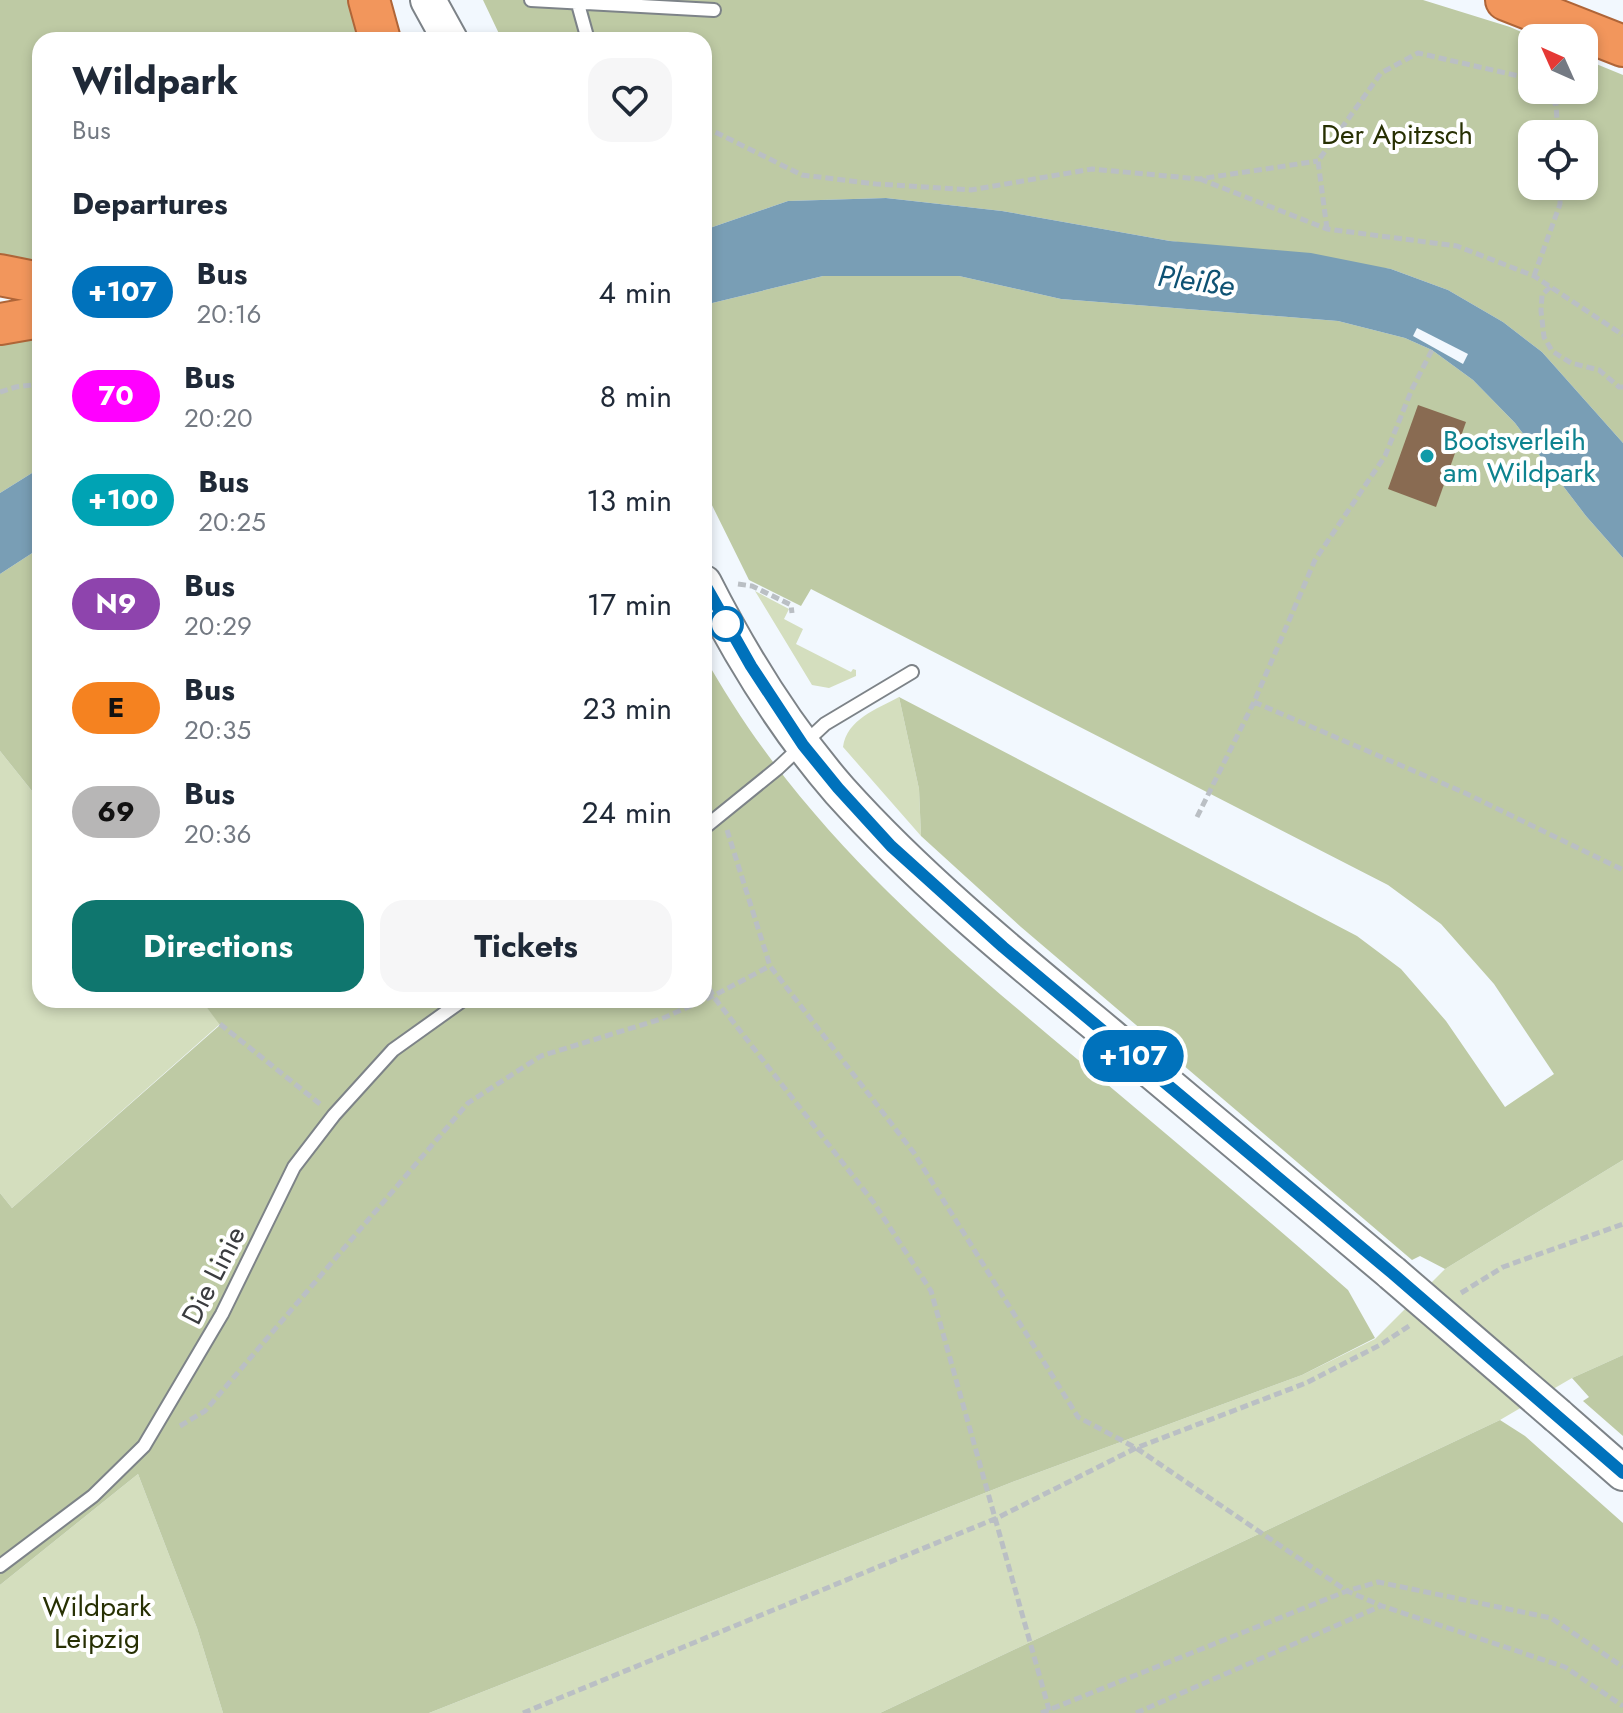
<!DOCTYPE html>
<html lang="en">
<head>
<meta charset="utf-8">
<style>
  :root { --surface:#fff; --page:#f6f6f7; --text:#1f2937; --muted:#747a83; --accent:#0f766e }
  body { margin:0; font-family:Jost,sans-serif; background:var(--page); color:var(--text); height:100vh; display:flex; flex-direction:column; font-size:30px; white-space:nowrap }
  * { box-sizing:border-box; margin:0 }
  p { font-size:26px; color:var(--muted) }
  .icon { flex:none; width:44px; height:44px; fill:none; stroke:currentColor; stroke-width:2; stroke-linecap:round; stroke-linejoin:round }
  .map { position:relative; flex:1; overflow:hidden }
  .side { position:absolute; left:32px; top:32px; width:680px; height:976px; display:flex; flex-direction:column; background:var(--surface); border-radius:24px; box-shadow:0 4px 12px #0003 }
  .side>* { flex:none }
  .badge { padding:0 16px; border-radius:26px; font-size:28px; line-height:52px }
  .needle { width:52px; rotate:315deg }
  .tools { position:absolute; left:1518px; top:24px; display:grid; gap:16px }
  .tools a { display:grid; place-items:center; width:80px; height:80px; border-radius:16px; background:var(--surface); box-shadow:0 4px 12px #0003; font-size:40px }
  .map>.badge { position:absolute; translate:-50% -50%; box-shadow:0 0 0 4px #fff }
  h2 { padding:0 40px; font-size:30px; line-height:72px }
  .round { display:grid; place-items:center; flex:none; width:84px; height:84px; border-radius:24px; background:var(--page) }
  .head { display:flex; align-items:center; justify-content:space-between; height:136px; padding:0 40px }
  h1 { font-size:38px; font-weight:700; line-height:60px }
  .primary-button { display:flex; gap:16px; margin-top:auto; padding:16px 40px }
  .primary-button a { flex:1; height:92px; border-radius:24px; background:var(--accent); color:#fff; font-size:32px; font-weight:700; line-height:92px; text-align:center }
  .primary-button a+a { background:var(--page); color:var(--text) }
  ul { padding:0; list-style:none }
  li { display:flex; align-items:center; gap:24px; height:104px; padding:0 40px }
  li div { flex:1 }
  li b { display:block; font-size:30px }
  li em { font-style:normal }
  li .badge { min-width:88px; font-weight:700; text-align:center }
  .map>svg:first-child { display:block }
  .green { fill:#d4debe }
  .forest { fill:#becaa4; fill-rule:evenodd }
  .water { fill:#799eb5 }
  .pier { fill:#f2f8fe }
  .building { fill:#896b52 }
  .lines { fill:none; stroke-linecap:round; stroke-linejoin:round }
  .service-casing { stroke:#7d8388; stroke-width:16 }
  .secondary-casing { stroke:#7d8388; stroke-width:38 }
  .trunk-casing { stroke:#af6538; stroke-width:44 }
  .path { stroke:#babfc4; stroke-width:5; stroke-dasharray:8 4; stroke-linecap:butt }
  .service { stroke:#fff; stroke-width:12 }
  .secondary { stroke:#fff; stroke-width:34 }
  .trunk { stroke:#f2965c; stroke-width:40 }
  .secondary-bridge-casing { stroke:#7d8388; stroke-width:38; stroke-linecap:butt }
  .secondary-bridge { stroke:#fff; stroke-width:34 }
  .line-casing { stroke:#fff; stroke-width:18 }
  .line { stroke:#0072bc; stroke-width:12 }
  .culture-dot { fill:#0f9aa8; stroke:#fff; stroke-width:3 }
  .stop-dot { fill:#fff; stroke:#0072bc; stroke-width:4 }
  .labels { text-anchor:middle; stroke-width:8; stroke-linejoin:round; paint-order:stroke }
  .park-label { font-size:28px; fill:#273003; stroke:#fff }
  .culture-label { font-size:28px; fill:#0d838f; stroke:#fff; text-anchor:start }
  .street-label { font-size:28px; fill:#3a3c3f; stroke:#fff }
  .water-label { font-size:30px; font-style:italic; fill:#0e5273; stroke:#fff }
</style>
</head>
<body>
<div class="map">
<svg width="1623" height="1713" viewBox="0 0 1623 1713">
  <rect width="100%" height="100%" fill="#f2f8fe"/>
  <path class="green" d="M755 591 789 609 784 619 803 629 796 644 851 672 853 669 856 670V676L829 688 812 685Z
    M899 697 919 789 921 836 843 747C847 719 877 709 899 697Z
    M0 751 40 801V1000H201L220 1024 12 1208 0 1193Z
    M1623 1160V1355L1572 1378 1500 1420 880 1713H429L1015 1481 1302 1375 1375 1339 1445 1269Z
    M138 1474 197 1628 223 1713H0V1585Z"/>
  <path class="forest" d="M0 0H351L362 40H40V265L0 259Z
    M483 0H1423L1510 27 1535 38H1532V90H1584V59L1623 75V443L1542 352 1503 322 1448 290 1391 269 1170 241 1002 211 886 198 788 201 704 230V40H502ZM1532 134H1584V186H1532Z
    M823 276H959L1061 299 1338 321 1405 338 1432 350 1473 380 1515 423 1586 516 1623 558V1160L1445 1269 1420 1256 1412 1260 1021 927 921 836 919 789 899 697 1357 936 1401 969 1446 1021 1505 1107 1554 1074 1494 984 1441 924 1388 885 811 589 801 606 749 580 704 489V305Z
    M40 334V468L0 493V338Z
    M40 548V801L0 751V574Z
    M704 656C797 823 928 934 1071 1054 1164 1132 1257 1210 1348 1290L1375 1338 1302 1375 1015 1481 429 1713H223L197 1628 138 1474 0 1585V1193L12 1208 220 1025 201 1000H704Z
    M1623 1355V1436L1583 1401 1589 1397 1572 1378Z
    M1500 1420 1525 1436 1623 1523V1713H880Z"/>
  <path class="water" d="M886 198 1002 211 1170 241 1311 253 1391 269 1448 290 1503 322 1542 352 1623 443V558L1586 516 1515 423 1473 380 1432 350 1405 338 1338 321 1061 299 959 276H823L704 305V230L788 201Z
    M40 468V548L0 574V493Z"/>
  <path class="pier" d="M1417 328 1468 354 1463 364 1413 336Z"/>
  <path class="building" d="M1418 405 1466 422 1436 507 1388 489Z"/>
  <g class="lines">
    <g class="service-casing">
      <path id="service" d="M531 0 714 10
        M578 4 588 40
        M704 828 778 768 825 724 912 672
        M0 1566 93 1496 144 1446 222 1314 294 1167 334 1115 393 1050 463 1000"/>
    </g>
    <g class="secondary-casing">
      <path id="secondary" d="M428 0 450 40
        M704 583C741 656 786 729 840 791 921 881 1016 958 1109 1035 1203 1115 1298 1194 1392 1273
        M1558 1416 1623 1473"/>
    </g>
    <g class="trunk-casing">
      <path id="trunk" d="M369 0 380 40
        M1506 0 1623 46
        M0 275 40 283
        M0 324 40 317"/>
    </g>
    <path class="path" d="M1544 90 1556 105 1558 134
      M704 129 713 131 802 175 876 184 971 190 1092 169 1199 179 1318 161
      M1200 179 1327 229 1457 246 1534 276 1623 335
      M1327 229 1318 161 1381 73 1418 53 1532 79
      M1534 276 1560 204V186
      M1550 287 1542 295 1541 311 1544 337 1552 351 1571 363 1599 370 1619 387H1623
      M0 392 16 387 40 384
      M738 584 752 586 791 605 792 613
      M1254 702 1465 793 1623 870
      M1197 817 1254 702 1315 560 1385 456 1412 389 1433 348
      M727 830 770 966 914 1153 1078 1417 1136 1448 1347 1591 1382 1606 1565 1667 1623 1706
      M704 977 713 996 874 1203 931 1291 1050 1713
      M220 1024 320 1104
      M1461 1293 1503 1267 1623 1224
      M180 1426 205 1411 468 1103 541 1056 661 1019 713 996 770 966
      M523 1713 997 1518 1136 1448 1306 1383 1380 1345 1409 1326
      M1041 1713 1347 1591 1378 1582 1551 1618 1623 1667
      M1136 1713 1381 1606"/>
    <use href="#service" class="service"/>
    <use href="#secondary" class="secondary"/>
    <use href="#trunk" class="trunk"/>
    <g class="secondary-bridge-casing">
      <path id="secondary-bridge" d="M1392 1273 1558 1416"/>
    </g>
    <use href="#secondary-bridge" class="secondary-bridge"/>
  </g>
  <g class="lines">
    <g class="line-casing">
      <path id="line" d="M704 583 751 666 803 745 838 788 891 846 1003 947 1392 1273 1623 1473"/>
    </g>
    <use href="#line" class="line"/>
  </g>
  <circle class="culture-dot" cx="1427" cy="456" r="8"/>
  <circle class="stop-dot" cx="726" cy="624" r="16"/>
  <g class="labels">
    <g class="park-label">
      <text x="1397" y="144">Der Apitzsch</text>
      <text x="97" y="1616">Wildpark<tspan x="97" dy="32">Leipzig</tspan></text>
    </g>
    <g class="culture-label">
      <text x="1443" y="450">Bootsverleih<tspan x="1443" dy="32">am Wildpark</tspan></text>
    </g>
    <g class="street-label">
      <text transform="translate(213 1275) rotate(-63)" y="10">Die Linie</text>
    </g>
    <g class="water-label">
      <text transform="translate(1196 281) rotate(8)" y="10">Pleiße</text>
    </g>
  </g>
</svg>
<div class="tools">
<a><svg class="needle" viewBox="-14 -14 28 28"><path d="M0-13l5 13h-10z" fill="#e53935"/><path d="M0 13l5-13h-10z" fill="#747a83"/></svg></a>
<a><svg class="icon" aria-label="locate" viewBox="0 0 24 24"><circle cx="12" cy="12" r="6"/><path d="M12 2v4M12 18v4M2 12h4M18 12h4"/></svg></a>
</div>
<b class="badge" style="left:1133px;top:1056px;background:#0072bc;color:#fff">+107</b>
<section class="side">
<div class="head"><div><h1>Wildpark</h1><p>Bus</p></div><a class="round"><svg class="icon" aria-label="heart" viewBox="0 0 24 24"><path d="M12 20l-8-8c-3-5 5-10 8-4 3-6 11-1 8 4z"/></svg></a></div>
<h2>Departures</h2>
<ul>
<li><span class="badge" style="background:#0072bc;color:#fff">+107</span><div><b>Bus</b><p>20:16</p></div><em>4 min</em></li>
<li><span class="badge" style="background:#f0f;color:#fff">70</span><div><b>Bus</b><p>20:20</p></div><em>8 min</em></li>
<li><span class="badge" style="background:#00a3b4;color:#fff">+100</span><div><b>Bus</b><p>20:25</p></div><em>13 min</em></li>
<li><span class="badge" style="background:#8e44ad;color:#fff">N9</span><div><b>Bus</b><p>20:29</p></div><em>17 min</em></li>
<li><span class="badge" style="background:#f58220;color:#111">E</span><div><b>Bus</b><p>20:35</p></div><em>23 min</em></li>
<li><span class="badge" style="background:#b7b6b6;color:#111">69</span><div><b>Bus</b><p>20:36</p></div><em>24 min</em></li>
</ul>
<div class="primary-button"><a>Directions</a><a>Tickets</a></div>
</section>
</div>
</body>
</html>
